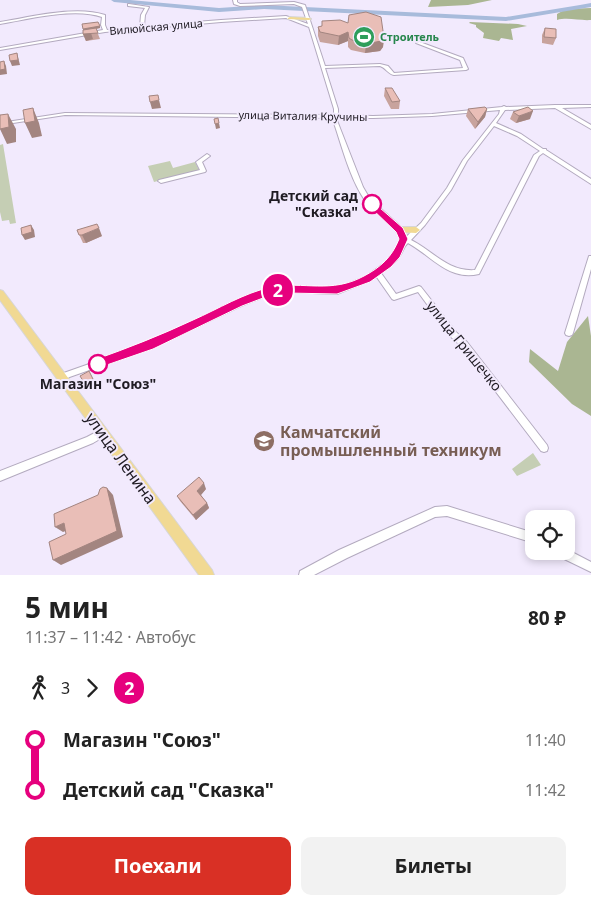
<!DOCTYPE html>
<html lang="ru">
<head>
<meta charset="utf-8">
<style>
  :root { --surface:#fff; --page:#f2f2f2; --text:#222; --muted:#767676; --accent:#d93025 }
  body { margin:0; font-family:"Noto Sans",sans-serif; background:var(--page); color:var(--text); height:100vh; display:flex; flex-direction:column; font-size:19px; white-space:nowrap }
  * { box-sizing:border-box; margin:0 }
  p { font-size:16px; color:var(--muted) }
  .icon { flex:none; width:28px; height:28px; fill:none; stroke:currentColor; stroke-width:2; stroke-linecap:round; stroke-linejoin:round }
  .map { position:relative; height:575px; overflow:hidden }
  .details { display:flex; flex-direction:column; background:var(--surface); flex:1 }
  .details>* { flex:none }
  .badge { padding:0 10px; border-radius:16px; font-size:18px; line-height:32px }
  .buttons { position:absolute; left:525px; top:510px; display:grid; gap:10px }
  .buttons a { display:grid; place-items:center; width:50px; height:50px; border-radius:10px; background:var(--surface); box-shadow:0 2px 8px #0003; font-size:25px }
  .map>.badge { position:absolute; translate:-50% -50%; box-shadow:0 0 0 2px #fff }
  .legs { display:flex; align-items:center; gap:8px; height:55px; padding:0 25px; font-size:16px }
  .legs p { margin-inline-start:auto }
  .head { display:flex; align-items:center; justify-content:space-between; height:85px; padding:0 25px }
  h1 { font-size:28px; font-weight:700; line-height:38px }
  .button { display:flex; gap:10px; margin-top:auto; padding:10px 25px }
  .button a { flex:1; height:58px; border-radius:10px; background:var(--accent); color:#fff; font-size:20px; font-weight:700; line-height:58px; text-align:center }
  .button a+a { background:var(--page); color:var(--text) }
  ul { padding:0 25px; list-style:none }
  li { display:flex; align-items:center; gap:18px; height:50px; font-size:19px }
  li i { display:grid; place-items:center; width:8px; height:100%; margin:0 6px; background:currentColor }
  li i::after { content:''; width:12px; height:12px; margin:-6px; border:4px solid; border-radius:50%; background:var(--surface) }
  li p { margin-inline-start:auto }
  li:first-child i { background:linear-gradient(#0000 50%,currentColor 0) }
  li:last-child i { background:linear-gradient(currentColor 50%,#0000 0) }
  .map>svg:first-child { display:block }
  .green { fill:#c5ceb4 }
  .forest { fill:#aab692 }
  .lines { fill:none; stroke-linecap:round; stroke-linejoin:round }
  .river { fill:#a8bbdb; fill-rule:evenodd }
  .minor-casing { stroke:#b3aabf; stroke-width:2 }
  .major-casing { stroke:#d7d6d7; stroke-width:2 }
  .minor { fill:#fff; fill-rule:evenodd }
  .major { fill:#f1d993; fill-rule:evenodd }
  .wall { fill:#c8a39d }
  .shaded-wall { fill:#a38580 }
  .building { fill:#e9beb7; stroke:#a38580 }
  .line-1 { fill:#e6007e; stroke:#fff }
  .stop-1-dot { fill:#fff; stroke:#e6007e; stroke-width:2.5 }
  .labels { text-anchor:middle; stroke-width:4; stroke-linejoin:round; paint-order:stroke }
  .far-street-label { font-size:11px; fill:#1f1b23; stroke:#f2eafd }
  .far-leisure-label { font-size:11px; font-weight:bold; fill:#27864d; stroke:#f2eafd; text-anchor:start }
  .stop-label { font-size:14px; font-weight:bold; fill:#1f1b23; stroke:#f2eafd; text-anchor:end }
  .street-label { font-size:14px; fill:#1f1b23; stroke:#f2eafd }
  .near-education-label { font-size:16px; font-weight:bold; fill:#785e54; stroke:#f2eafd; text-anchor:start }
  .near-street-label { font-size:16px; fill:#1f1b23; stroke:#f2eafd }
</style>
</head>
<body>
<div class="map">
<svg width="591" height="575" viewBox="0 0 591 575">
  <rect width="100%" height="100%" fill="#f2eafd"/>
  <path class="green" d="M3 144 16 223 10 224 9 220 2 221 0 212V145Z
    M170 161 173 168 195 162 199 170 154 182 148 166Z
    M533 453 541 465 517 476 512 469Z"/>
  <path class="forest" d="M431 0H492L468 5 428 7Z
    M591 8V20C580 21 568 17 557 20V14L566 9Z
    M470 22 518 24 527 26 511 29 513 40 501 38 499 41 483 38 484 33 476 27V25L469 23Z
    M588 316 591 336V416L572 404 529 362 530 349 558 371 567 342Z"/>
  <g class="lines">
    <path class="river" d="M111 0H130L219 8 264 5 506 17 580 5 591 3V7L506 21 264 9 219 12 114 2Z"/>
    <g class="minor-casing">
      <path id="minor" d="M233 0H237V2L240 4 294 2 305 5 325 66 380 64 388 66 394 73 463 68 460 60 416 43V41H417L463 58 468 69 466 70 394 75C388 74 386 68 380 66L325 68 338 109V115L373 116 432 114 502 107 504 106 506 107 555 105H591V107L562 108 591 125V129L555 108 505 110 496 123 521 134 543 149H546V150L591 179V184L543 153 539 156 479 274C448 281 432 256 408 243 403 247 403 252 399 257 395 263 387 268 381 273L396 294 419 286 421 287 457 333 467 342 547 445 548 448 547 451 544 452 541 451 461 346 451 337 418 292 394 300 392 299 376 276 369 281 337 294 287 292 271 294 241 306 152 348 61 380 58 379 57 377 58 375 146 344 237 302 270 288 287 286 337 288 365 277 386 262 394 254 401 239C393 222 375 214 364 199 350 178 342 147 334 123V118L65 115 0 125V123L65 113 334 115V109L309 27 286 18 221 22 105 32 0 50V48L103 30 101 25 102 17C75 7 28 19 0 24V22C31 17 76 5 105 15V25L107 30 140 27 141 15 145 8 128 6V4H129L149 7 145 15 144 26 221 20 286 16 308 24 302 7 294 4 240 6 234 4ZM500 110 499 114 463 160 447 188 421 223 406 237 402 228 370 199 363 187 338 123V118H373L432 116ZM494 126 517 136 540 151 534 155 475 270C448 272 433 251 411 240L425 225 451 190 467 161Z
        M207 154 210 156 202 162 206 171 205 172 161 183 158 181 159 180 200 170 196 162Z
        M589 256H591V269L573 333 572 335 569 336 566 335 565 333Z
        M102 429 105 430 106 433 105 436 93 443 0 481V471L87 437Z
        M447 506 534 533V543L447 516 435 517 347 558 314 575H299L300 571 339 550 435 507Z
        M566 549 591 562V572L556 555 555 551H566Z"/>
    </g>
    <g class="major-casing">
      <path id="major" d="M290 17 309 18 311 19 309 20 288 19V18Z
        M400 227H416L420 230 416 233 397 232 396 230Z
        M0 290 3 291 212 570 214 575H199L0 300Z"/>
    </g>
    <use href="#minor" class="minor"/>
    <use href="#major" class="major"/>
  </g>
  <path class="wall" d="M98 22 100 28 96 29 100 39 86 41 83 34V29Z
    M348 23 384 38 383 47 380 51 365 53 351 50 348 47V41L338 45 320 42 318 36V27Z
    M545 28 556 38 553 45 542 43V35Z
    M385 88 400 101 399 109H391L384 96Z
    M468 109H487L485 117 475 129 466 116Z
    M513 112 530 119 516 123 510 119Z
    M77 230 102 236 86 243H83Z
    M206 489 201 495 207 503 209 508 196 520 180 501 177 496Z"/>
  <path class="shaded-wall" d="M100 26V28L84 31 83 29Z
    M348 32V41L338 45 339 36Z
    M91 33 93 39 86 41 83 34Z
    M384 38 383 47 380 51 365 53 366 44Z
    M17 53 20 65 12 66 10 61Z
    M4 61 6 66 7 74 0 75V70Z
    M159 100 161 108 152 109 150 102Z
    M33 108 39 123 42 136 32 138 25 123Z
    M487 109 485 117 475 129 478 122Z
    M533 111 530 119 516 123 519 116Z
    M8 114 16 129V142L7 144 0 129Z
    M219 123 220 128 216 129 215 124Z
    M31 225 34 230 35 237 25 240 22 235Z
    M99 228 102 236 86 243 82 235Z
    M93 379 96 383 88 388 85 384Z
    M204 483 206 489 200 496 197 491Z
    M107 488 113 495 123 537 61 565 53 560Z
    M207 503 209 508 196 520 193 515Z
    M64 523 71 529 63 532 55 527Z"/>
  <path class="building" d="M366 12 381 17 384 38 381 41 366 44 352 40 349 38 348 32 339 36 320 32 318 27 322 26V21L340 20 348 23 349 15Z
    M98 22 100 26 83 29 82 24Z
    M96 28 98 33 83 34V30Z
    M545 28 556 29V38L544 37Z
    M17 53 18 60 10 61 9 55Z
    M4 61 5 69 0 70V62Z
    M385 88H392L400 101 392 102Z
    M158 95 159 100 150 102 149 96Z
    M485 107 487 109 478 122 468 109Z
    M528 107 533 111 519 116 513 112Z
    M33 108 35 121 25 123 23 110Z
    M8 114 9 127 0 129V115Z
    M218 118 219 123 215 124 214 119Z
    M97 224 99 228 82 235H79L77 230Z
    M31 225 32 232 22 235 21 228Z
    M89 371 93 379 85 384 80 376Z
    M199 477 204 483 197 491 207 503 193 515 177 496Z
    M103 487 107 488 117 531 53 560 49 542 66 534 64 523 55 527 54 514 98 495 100 489Z"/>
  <path class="line-1" d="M372 201 403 228 408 239 400 257 391 267 370 282 337 294 287 293 271 295 242 306 153 349 98 368 94 367 93 364 94 360C128 348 161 335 193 320 218 309 244 293 271 287 304 281 331 294 364 276 381 267 392 257 399 239L396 232 369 206 368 204Z"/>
  <defs>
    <g id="stadium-disc" transform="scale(1.125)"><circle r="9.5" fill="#2e9e5b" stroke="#f2eafd"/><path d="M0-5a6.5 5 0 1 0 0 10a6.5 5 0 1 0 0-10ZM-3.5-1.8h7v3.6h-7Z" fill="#fff"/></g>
    <g id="university-disc" transform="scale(1.125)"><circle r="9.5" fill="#8d6e63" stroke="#f2eafd"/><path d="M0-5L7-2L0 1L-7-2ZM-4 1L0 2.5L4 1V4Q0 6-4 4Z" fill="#fff"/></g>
  </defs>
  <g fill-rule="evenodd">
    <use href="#stadium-disc" x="364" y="37"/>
    <use href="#university-disc" x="264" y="441"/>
  </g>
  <g class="stop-1-dot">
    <circle cx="372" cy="204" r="9"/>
    <circle cx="98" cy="364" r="9"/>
  </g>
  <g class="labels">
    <g class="far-street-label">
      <text transform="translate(156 27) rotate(-5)" y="4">Вилюйская улица</text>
      <text transform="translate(303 116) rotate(1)" y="4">улица Виталия Кручины</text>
    </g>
    <g class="far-leisure-label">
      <text x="380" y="41">Строитель</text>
    </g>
    <g class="stop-label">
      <text x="358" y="201">Детский сад<tspan x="358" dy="16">"Сказка"</tspan></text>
      <text x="98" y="389" text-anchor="middle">Магазин "Союз"</text>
    </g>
    <g class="street-label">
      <text transform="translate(464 346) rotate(51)" y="5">улица Гришечко</text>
    </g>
    <g class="near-education-label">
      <text x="280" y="438">Камчатский<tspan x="280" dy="18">промышленный техникум</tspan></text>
    </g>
    <g class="near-street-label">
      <text transform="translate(121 458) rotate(54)" y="6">улица Ленина</text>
    </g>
  </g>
</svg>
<div class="buttons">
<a><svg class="icon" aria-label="locate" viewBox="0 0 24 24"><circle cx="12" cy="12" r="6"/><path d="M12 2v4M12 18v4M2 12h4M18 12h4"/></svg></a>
</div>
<b class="badge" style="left:278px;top:290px;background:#e6007e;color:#fff">2</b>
</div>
<section class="details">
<div class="head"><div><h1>5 мин</h1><p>11:37 – 11:42 · Автобус</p></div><b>80 ₽</b></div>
<div class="legs"><svg class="icon" aria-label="walk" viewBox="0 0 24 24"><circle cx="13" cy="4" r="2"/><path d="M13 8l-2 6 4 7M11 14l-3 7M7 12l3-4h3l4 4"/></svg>3<svg class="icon" aria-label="forward" viewBox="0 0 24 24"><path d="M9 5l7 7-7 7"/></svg><b class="badge" style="background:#e6007e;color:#fff">2</b></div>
<ul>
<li><i style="color:#e6007e"></i><b>Магазин &quot;Союз&quot;</b><p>11:40</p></li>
<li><i style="color:#e6007e"></i><b>Детский сад &quot;Сказка&quot;</b><p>11:42</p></li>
</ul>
<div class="button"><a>Поехали</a><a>Билеты</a></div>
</section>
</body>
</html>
